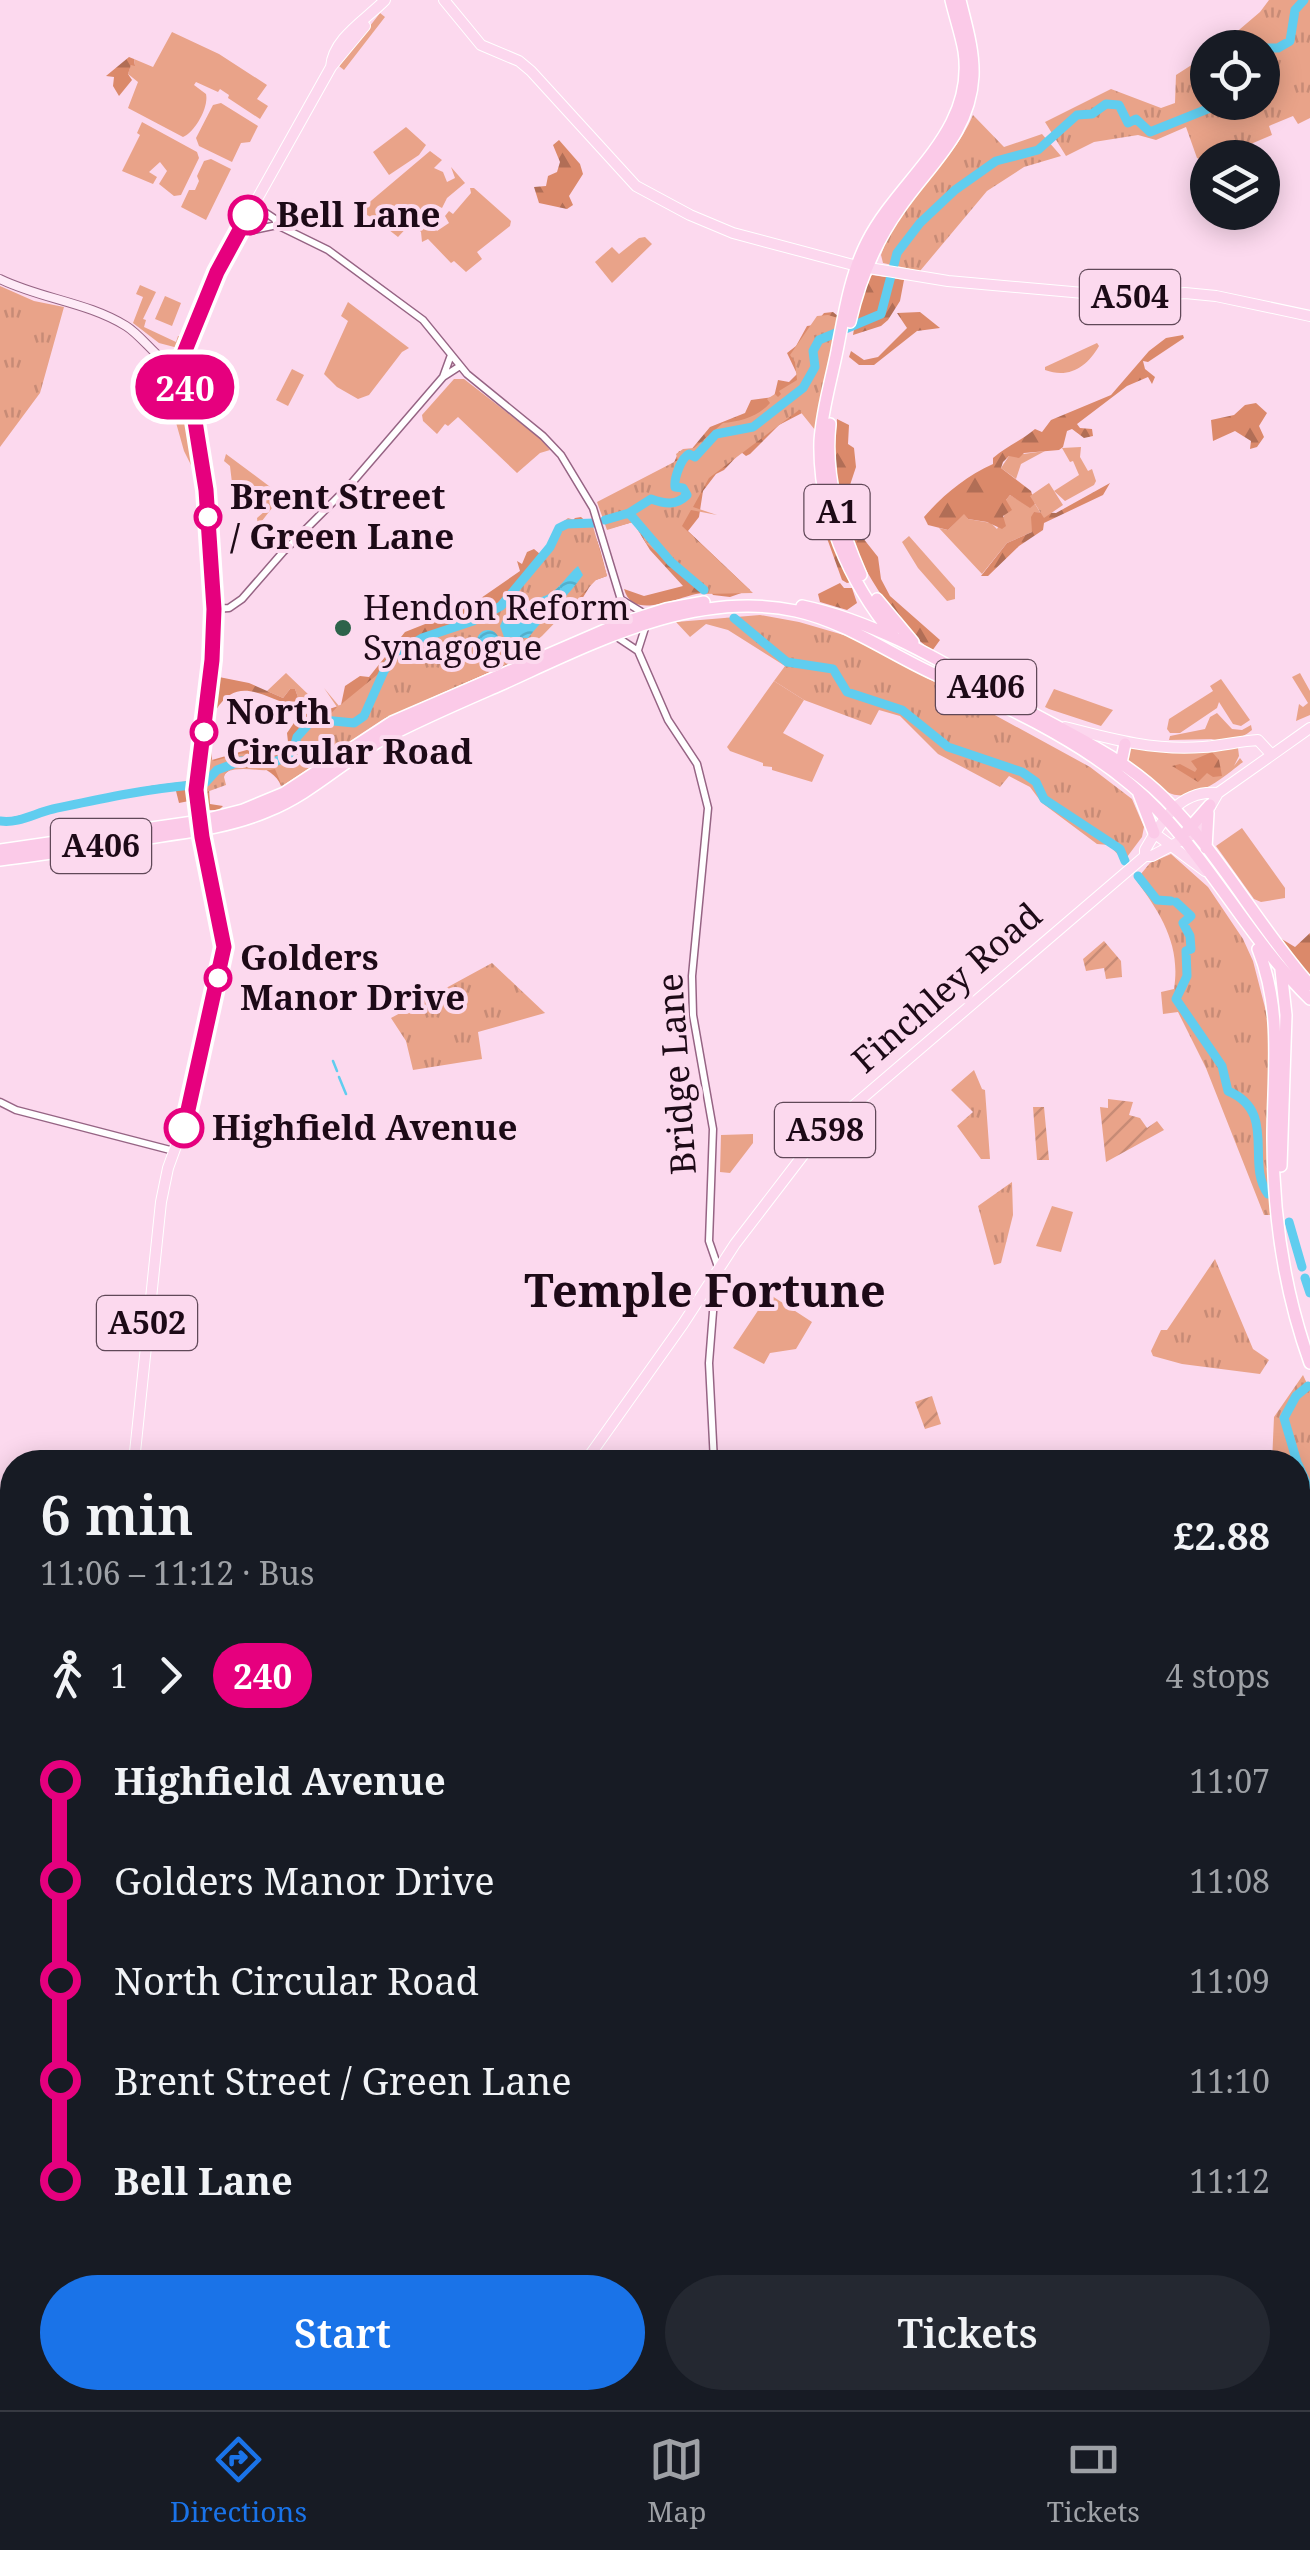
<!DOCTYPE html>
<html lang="en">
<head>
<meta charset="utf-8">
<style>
  :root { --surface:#171b24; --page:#242831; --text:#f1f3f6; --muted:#9ea1a6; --line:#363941; --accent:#1a73e8 }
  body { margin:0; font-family:"Noto Serif",serif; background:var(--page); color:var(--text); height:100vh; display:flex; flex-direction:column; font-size:38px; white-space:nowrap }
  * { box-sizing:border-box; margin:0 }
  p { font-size:32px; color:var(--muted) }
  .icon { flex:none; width:55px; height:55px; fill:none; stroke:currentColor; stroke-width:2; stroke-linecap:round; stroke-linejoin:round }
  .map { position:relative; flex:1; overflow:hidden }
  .drawer { position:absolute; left:0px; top:1450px; width:1310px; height:960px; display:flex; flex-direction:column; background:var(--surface); border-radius:40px 40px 0 0; box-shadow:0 5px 25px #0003 }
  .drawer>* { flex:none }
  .badge { padding:0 20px; border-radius:32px; font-size:35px; line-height:65px }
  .fabs { position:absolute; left:1190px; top:30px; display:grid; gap:20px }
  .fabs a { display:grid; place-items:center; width:90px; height:90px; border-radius:50%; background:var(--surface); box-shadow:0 5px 25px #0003; font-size:50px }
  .map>.badge { position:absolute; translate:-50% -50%; box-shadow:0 0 0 5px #fff }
  .legs { display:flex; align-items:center; gap:15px; height:110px; padding:0 40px; font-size:32px }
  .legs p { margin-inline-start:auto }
  .overview { display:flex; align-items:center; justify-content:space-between; height:170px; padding:0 40px }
  h1 { font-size:55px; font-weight:600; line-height:75px }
  .action { display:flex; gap:20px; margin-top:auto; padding:20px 40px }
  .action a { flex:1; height:115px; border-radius:60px; background:var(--accent); color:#fff; font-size:40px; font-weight:600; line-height:115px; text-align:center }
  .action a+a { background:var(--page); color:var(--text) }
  ul { padding:0 40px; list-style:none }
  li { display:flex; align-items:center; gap:35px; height:100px; font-size:38px }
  li i { display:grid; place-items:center; width:15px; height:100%; margin:0 12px; background:currentColor }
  li i::after { content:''; width:25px; height:25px; margin:-12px; border:8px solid; border-radius:50%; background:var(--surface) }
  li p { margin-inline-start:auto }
  li:first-child i { background:linear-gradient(#0000 50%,currentColor 0) }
  li:last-child i { background:linear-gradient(currentColor 50%,#0000 0) }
  .tabs { display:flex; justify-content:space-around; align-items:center; height:140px; border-top:2px solid var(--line); background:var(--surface); font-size:28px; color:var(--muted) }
  .tabs a { display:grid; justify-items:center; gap:5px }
  .tabs .selected { color:var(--accent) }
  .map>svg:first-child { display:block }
  .grass { fill:#e9a389 }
  .forest { fill:url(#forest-firs) }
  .park { fill:url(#park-tufts) }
  .garden { fill:url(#garden-furrows) }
  .water { fill:url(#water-waves) }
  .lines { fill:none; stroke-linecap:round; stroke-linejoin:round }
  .stream { stroke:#60cdef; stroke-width:2.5 }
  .river { stroke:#60cdef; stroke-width:9 }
  .tertiary-casing { stroke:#966484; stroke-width:9 }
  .secondary-casing { stroke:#966484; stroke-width:10 }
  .primary-casing { stroke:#fff; stroke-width:12 }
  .trunk-casing { stroke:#fff; stroke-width:14 }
  .tertiary { stroke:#fff; stroke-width:6 }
  .secondary { stroke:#feebf7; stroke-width:8 }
  .primary { stroke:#fcd7ee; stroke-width:10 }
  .trunk { stroke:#fbcae8; stroke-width:11 }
  .rail { stroke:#8a6f80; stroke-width:2.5; stroke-dasharray:5 10; stroke-linecap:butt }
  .line-1-casing { stroke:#fff; stroke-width:22 }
  .line-1 { stroke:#e6007e; stroke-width:15 }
  .stop-1-dot { fill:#fff; stroke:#e6007e; stroke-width:5 }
  .poi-dot { fill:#2d634a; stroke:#fcd9ee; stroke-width:4 }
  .labels { text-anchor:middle; stroke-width:8; stroke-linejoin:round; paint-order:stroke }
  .shield { fill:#fcd9ee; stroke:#604858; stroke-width:2.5 }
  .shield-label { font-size:32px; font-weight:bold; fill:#1d0a17 }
  .stop-label { font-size:35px; font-weight:bold; fill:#1d0a17; stroke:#fcd9ee; text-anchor:start }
  .poi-label { font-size:35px; fill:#1d0a17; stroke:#fcd9ee; text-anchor:start }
  .street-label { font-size:35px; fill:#1d0a17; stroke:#fcd9ee }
  .district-label { font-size:45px; font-weight:bold; fill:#1d0a17; stroke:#fcd9ee }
</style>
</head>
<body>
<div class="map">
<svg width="1310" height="2410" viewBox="0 0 1310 2410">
  <defs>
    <pattern id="forest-firs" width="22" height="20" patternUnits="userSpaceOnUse" patternTransform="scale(2.5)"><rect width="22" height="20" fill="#db896a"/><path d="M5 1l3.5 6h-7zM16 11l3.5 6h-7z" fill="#b16e56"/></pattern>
    <pattern id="park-tufts" width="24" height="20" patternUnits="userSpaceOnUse" patternTransform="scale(2.5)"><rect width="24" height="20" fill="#e9a389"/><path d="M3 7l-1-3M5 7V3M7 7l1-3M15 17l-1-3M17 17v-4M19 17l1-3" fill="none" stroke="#c78b76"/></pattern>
    <pattern id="garden-furrows" width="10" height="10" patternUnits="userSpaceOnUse" patternTransform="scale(2.5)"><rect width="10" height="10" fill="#e9a389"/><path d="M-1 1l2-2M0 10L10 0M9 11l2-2" fill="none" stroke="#c78b76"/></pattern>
    <pattern id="water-waves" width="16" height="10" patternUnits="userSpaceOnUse" patternTransform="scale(2.5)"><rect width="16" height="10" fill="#60cdef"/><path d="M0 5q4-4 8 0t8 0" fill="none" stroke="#53afcc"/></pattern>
  </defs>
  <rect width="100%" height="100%" fill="#fcd9ee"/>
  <path class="grass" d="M380 13 385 17 344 70 339 66Z
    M172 32 219 54 267 85 257 99 268 106 260 119 228 98 229 95 220 89 218 92 196 82 194 85 206 94C209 107 195 132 183 137L128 108 138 82 128 74 131 64 135 65 134 59 153 67Z
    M221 103 258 126 250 142 241 143 232 162 199 146 196 138 213 105Z
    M142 122 197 152 199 158 181 195 174 196 159 184 167 171 160 162 149 172 157 177 153 184 122 171 140 135 137 133Z
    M406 127 426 145 419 155 389 175 373 152Z
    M430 151 442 160 434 168 443 172 447 182 455 178 451 167 465 183 447 198 442 208 438 206 426 215 437 231 449 223 445 216 449 211 453 214 471 193 470 188H474L511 221 510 226 477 252 482 259 466 272 454 261 451 263 428 239 422 242 421 232 412 222 398 237 375 219 359 211Z
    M211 159 231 169 206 220 181 207 189 190H195L199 181 197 176 204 161Z
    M645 237 652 244 612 283 595 262 612 247 619 254 639 238Z
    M140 285 156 292 143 319 146 320 144 327 176 342 178 336 182 337 194 308 178 348 159 343 133 323 143 297 136 294Z
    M165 296 181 303 172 326 155 319Z
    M348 302 409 348 402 352 369 395 358 399 337 387 324 374 348 321 341 316Z
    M1097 343 1099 346C1087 367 1069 379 1045 370V367Z
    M292 369 304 375 288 406 276 400Z
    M177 379 182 404 188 411 198 471 195 473 184 451 164 380Z
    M454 379H464L541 439 550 450 540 453 517 473 458 417 448 426 445 424 437 434 423 421 422 415Z
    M1081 447 1080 457 1088 471 1092 469 1096 481 1094 485 1065 501 1054 491 1079 475 1073 461 1070 462 1062 448Z
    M1045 451 1021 464 1016 479 1001 468 1009 456Z
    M226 454 277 492 279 499 258 526 257 518 265 511 262 491H250L248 481 232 483 230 466 224 461Z
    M1010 495 1030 507 1035 504 1040 512H1034L1032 532 1007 543 982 574 939 528 948 530 964 513 968 519 991 523 997 529 1006 512V500Z
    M909 536 955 588V599L947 601 918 568 902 542Z
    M286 673 311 697 299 700 295 689H290L283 698 267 691Z
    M1300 673 1310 691V715L1296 721 1299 704 1303 707 1308 703 1292 677Z
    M1221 679 1250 720 1241 726 1233 724 1219 702 1217 708 1180 733H1170L1167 729 1169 719 1213 691 1210 686Z
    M774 681 804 700 783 733 824 755 812 782 772 770V767L763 766V763L730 751 727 747Z
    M1054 689 1113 710 1101 726 1049 709 1045 707Z
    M1217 713 1232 729 1242 730 1251 725 1252 730C1239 741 1224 742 1204 742L1215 739 1169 740 1170 736 1205 729 1210 717Z
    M1234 746 1238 748 1239 756 1234 766 1240 758 1243 762C1227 774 1196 802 1172 794 1157 789 1140 769 1127 760V749L1131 747Z
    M1242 828 1285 888V898L1261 902 1254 899 1216 846Z
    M753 1134V1143L730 1173 720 1172 721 1135Z
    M1052 1206 1073 1212 1061 1252 1036 1246Z
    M769 1294 812 1322 796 1349 770 1353 764 1364 733 1348Z
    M786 1450H823L826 1462H787Z
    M835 2398H1253L1267 2410H835L830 2405Z"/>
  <path class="forest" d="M129 57 134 59 135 66 131 65 128 74 132 80 119 96 113 86 114 77 106 76Z
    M559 140 580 164 583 174 569 196 573 205 567 209 539 203 534 187 546 186 548 176 557 172 560 162 553 145Z
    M872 275 904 280 900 301 888 320 881 326 853 335C857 315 859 291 872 275Z
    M833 312 839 317 819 424 815 428 802 413 779 425 750 454 746 456 741 452 724 470 716 474 703 491 699 517 688 531 750 590 730 597 713 595 653 512 690 581 702 593C678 596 633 622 624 589L644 596 683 586 650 550 633 522 608 529 659 473 673 465 679 451H690L710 427 745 413 751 400 774 397 778 380 789 382 797 374 787 353 796 346 807 326 814 325 824 313Z
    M920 312 940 328 917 331 874 365H859L849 357 851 351 864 360 878 357 907 328 897 313Z
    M1183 335 1184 338 1148 362 1143 361 1145 369 1155 377 1152 384 1148 377 1127 386 1077 424 1080 428 1092 429 1093 436 1084 438 1072 429 1067 431 1063 447 1059 450 1024 453 1019 458 1009 456 1003 462 1001 468 1031 491 1035 504 1030 508 1010 495 1006 500 1012 510 1003 516 1006 526 1002 529 987 522 968 519 964 514 948 530 928 525 924 517C943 495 966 476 993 464V458C1007 446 1021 441 1035 429L1042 432 1051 420 1111 395 1149 351 1166 338Z
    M1256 403 1267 413 1259 426 1264 437 1257 447 1250 449 1251 441 1235 431 1213 441 1211 420 1234 415 1245 405Z
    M837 419 849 425 848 444 854 448 856 467 850 485 859 533 878 557 881 579 890 596 940 640 932 651C882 614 825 513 833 449 834 440 837 429 837 419Z
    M1110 483 1103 495 1044 523 1043 530 1019 546 988 576H981L1007 543 1032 532 1031 517 1034 512 1056 513Z
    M819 487 851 582 847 583 842 580 819 516 814 494Z
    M581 517C598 531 601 554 607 576L593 581 582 599 536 633 542 649 378 721 281 786C274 766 241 758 225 774 221 778 219 784 215 788L209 789 210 804 223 806 219 810H205L203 791 208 752 211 751 212 760 250 749 259 756 289 751 287 733 298 717 295 706C264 698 238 674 216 710L214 676 249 683 283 698 290 689H295L303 711 309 716 341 705 345 686 360 676 369 677 405 632 468 607 520 571 517 561 522 564 527 552 534 549 540 554 575 518Z
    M840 583 844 588H852L857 603 847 610 820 602 818 594Z
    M198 722 203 725 194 800 179 803 176 791 151 790 0 825V820L150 786 189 781Z
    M1212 752 1219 760 1222 776 1213 777 1207 773 1198 782 1172 766 1180 764 1195 772 1197 769 1191 761Z
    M1310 933V977L1280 938 1295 947Z
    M881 2398H914L912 2410H884L880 2406Z
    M1096 2398H1103L1116 2408 1134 2404 1146 2410H1063L1069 2401Z"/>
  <path class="park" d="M1269 0H1310V118L1298 124 1293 116 1269 126 1272 135 1220 157 1208 158 1207 162 1197 158 1186 127 1156 140 1138 135 1094 142 1066 156 1045 122 1111 89 1161 108 1175 103 1176 75 1207 55 1208 102H1262V48L1219 47 1260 12Z
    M973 115 1004 147 1042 134 1061 156 1024 167 987 191 920 271 883 263 881 255C899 200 951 167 973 115Z
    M0 286 34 301 64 307 40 393 0 447Z
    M828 315 838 318 815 430 799 410 709 478 693 507 717 515 691 510 682 526 753 593 704 594 646 543 633 522 607 530 597 502 678 460 676 454 683 449 694 448 723 423C740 422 759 416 770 403L767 399 775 394 778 397 781 394 779 391 797 380 795 362 790 355 817 316Z
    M1049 483 1063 505 1044 518 1030 496Z
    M568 518 581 522 591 519 607 576 596 580 542 636 507 664 385 718 282 786 275 769C259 773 244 765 226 772L224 777 226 785 204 793 206 755 214 761C222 759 230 756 239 754 256 751 272 765 287 751L291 753 306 724 325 720 337 707 324 688 339 706 383 670 400 649 492 609 547 548 559 525Z
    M760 615 799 622 854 638 1090 767 1132 799 1144 827 1142 837 1124 861 1109 845 1097 844 1042 803 1030 787 1009 776 1000 787 938 754 900 716 879 710 871 725 804 700 774 681 785 666 728 630 706 624 690 637 676 622Z
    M1171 854 1208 887 1243 939 1253 961 1270 1027V1215H1264L1206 1068 1178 1012 1163 1014 1161 992 1174 989C1181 945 1161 914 1136 880L1150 863Z
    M492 963 545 1013 478 1032 482 1059 413 1070 406 1041 391 1018Z
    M974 1070 982 1089 985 1090 990 1159H981L957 1126 973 1112 951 1090Z
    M1012 1182 1013 1215 1001 1263 994 1265 978 1206Z
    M1215 1259 1253 1349 1269 1360 1260 1374 1182 1364 1153 1356 1151 1351 1161 1330H1167Z
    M1303 1375 1310 1390V1534L1298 1512V1462H1272L1274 1417Z
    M1298 1639C1310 1666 1310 1666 1298 1692Z
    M12 2345V2398H158L171 2410H0V2351Z
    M569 2398H768L765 2410H568Z"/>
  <path class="garden" d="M1104 941 1121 961 1122 977 1106 979 1104 968 1086 971 1083 959Z
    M1108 1099 1133 1102 1129 1115 1140 1118 1147 1128 1157 1121 1164 1130 1106 1162 1100 1107 1108 1108Z
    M1033 1107H1044L1049 1160H1037Z
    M932 1396 941 1424 925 1429 915 1402Z"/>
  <path class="water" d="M578 566 583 575C568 597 545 616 528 638L504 637 500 626C512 599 525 605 547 595 559 590 568 574 578 566Z
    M477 641a11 11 0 1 1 22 0a11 11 0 1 1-22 0Z"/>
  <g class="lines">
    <path class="stream" d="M412 645 432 655 438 653
      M464 645 476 641
      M333 1061 337 1071
      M339 1077 346 1094
      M7 2410 9 2391
      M661 2410 665 2398
      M697 2410 701 2398"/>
    <path class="river" d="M1254 48H1278L1290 41 1295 10 1304 0
      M1208 79V101
      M629 513 671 562 704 590
      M605 520 629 513 651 499C665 504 676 506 687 495L683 488 675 487C674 478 681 458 689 454L695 457 716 434 753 427 803 388 815 367 813 351 819 340 881 314 897 253 920 223 955 190 996 161 1038 150 1077 115 1092 114 1106 104 1119 105 1128 123 1136 119 1150 132 1210 108 1208 102
      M734 618 787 662 833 669 847 692 902 710 948 747 1022 772 1036 782 1044 799 1120 849 1125 861
      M205 783 217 770 241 761 274 762 292 755 297 737 313 719 354 723 364 716 384 671 395 654 422 638 473 621 501 606 550 547 559 528 567 524 594 523
      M0 821C18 824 35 813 53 809 100 799 145 789 193 785
      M1138 876 1157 900 1171 901
      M1176 902 1191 916 1183 923 1190 936 1191 949 1186 951 1187 976 1176 999 1222 1066 1228 1091C1278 1112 1245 1163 1268 1194
      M1289 1222 1302 1267
      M1305 1278 1310 1293
      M1297 1462 1284 1418 1296 1396 1308 1386
      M1298 1464 1310 1491"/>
    <g class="tertiary-casing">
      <path id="tertiary" d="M254 205 275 219 277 225 328 250 423 320 467 374 543 436 561 455 593 508 621 600 619 624
        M240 233 277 225
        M443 377 451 355
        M622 600 645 614
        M213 609 229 608 242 599 283 552 350 485 443 377 460 366
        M617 637 638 651 668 720 697 764 708 808 692 976 693 1015 713 1129 709 1241 718 1267
        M638 650 646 625
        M0 1102 16 1110 174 1151
        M705 1291 714 1299 709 1363 714 1462
        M0 1977 12 1984
        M1298 2078 1310 2096
        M568 2410 569 2398
        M769 2410 772 2398"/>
    </g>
    <g class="secondary-casing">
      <path id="secondary" d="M0 279C41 299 87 302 126 326 144 337 162 367 181 369"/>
    </g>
    <g class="primary-casing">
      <path id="primary" d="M444 0 481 45 519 61 531 71 636 186 690 215 733 233 857 266 948 281 1140 298 1185 293 1216 296 1310 316
        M331 67 365 26
        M1065 727C1111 739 1155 751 1203 747 1222 746 1239 741 1258 740L1271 754
        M1154 833 1205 871
        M1145 856V850C1161 822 1179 789 1218 793
        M134 1462 161 1202 168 1168 188 1113 224 947 202 837 197 790 212 660 213 609 206 490 194 415 183 383 181 358 219 267 331 67C333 38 367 19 385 0
        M585 1462 683 1324 735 1244 817 1137 1145 856H1152L1195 833 1218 793 1310 728
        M0 2200 12 2186
        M354 2398 357 2410"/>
    </g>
    <g class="trunk-casing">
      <path id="trunk" d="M850 322C859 282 875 243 899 209 929 165 970 134 973 76 974 50 966 25 960 0
        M830 424C824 477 840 527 861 575
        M877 599 913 642
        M802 606C883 623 952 668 1023 708 1072 735 1124 758 1164 798 1220 854 1258 926 1310 985
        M893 635C849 582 818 512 820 441 822 410 831 381 837 351 844 315 850 275 867 242 900 177 976 133 964 51 961 34 955 17 951 0
        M1121 763 1125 744
        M1139 794 1154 833
        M1187 831 1210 805
        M1206 848 1208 813
        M0 850 200 821 243 810 284 793 392 722 619 624 666 609 704 602
        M0 860C45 855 90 847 135 840 179 833 226 829 268 811 311 794 343 761 383 739 421 719 461 702 500 685 591 644 694 589 796 611 846 622 888 653 934 674 1001 704 1074 737 1131 785 1204 846 1243 934 1310 999
        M1258 949C1283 1011 1273 1074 1273 1138 1273 1215 1284 1291 1310 1363
        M1281 1166 1286 1015 1281 970"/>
    </g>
    <use href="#tertiary" class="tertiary"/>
    <use href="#secondary" class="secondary"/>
    <use href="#primary" class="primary"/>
    <use href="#trunk" class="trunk"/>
    <path class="rail" d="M0 1615 12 1626"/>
  </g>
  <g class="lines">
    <g class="line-1-casing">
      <path id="line-1" d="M184 1128 224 947 202 837 196 790 212 660 214 609 206 490 194 415 183 382 182 358 217 272 248 215"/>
    </g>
    <use href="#line-1" class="line-1"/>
  </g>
  <g class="stop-1-dot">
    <circle cx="248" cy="215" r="18"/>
    <circle cx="208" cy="517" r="12"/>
    <circle cx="204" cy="732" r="12"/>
    <circle cx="218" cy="978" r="12"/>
    <circle cx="184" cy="1128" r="18"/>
  </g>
  <circle class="poi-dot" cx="343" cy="628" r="10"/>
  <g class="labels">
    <g class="shield">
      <rect x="1080" y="270" width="100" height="54" rx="8"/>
      <rect x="804.5" y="485" width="65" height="54" rx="8"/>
      <rect x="936" y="660" width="100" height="54" rx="8"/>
      <rect x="51" y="819" width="100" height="54" rx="8"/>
      <rect x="775" y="1103" width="100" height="54" rx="8"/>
      <rect x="97" y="1296" width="100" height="54" rx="8"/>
    </g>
    <g class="shield-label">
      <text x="1130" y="308">A504</text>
      <text x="837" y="523">A1</text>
      <text x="986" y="698">A406</text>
      <text x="101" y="857">A406</text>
      <text x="825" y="1141">A598</text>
      <text x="147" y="1334">A502</text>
    </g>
    <g class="stop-label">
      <text x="276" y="227">Bell Lane</text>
      <text x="230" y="509">Brent Street<tspan x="230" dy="40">/ Green Lane</tspan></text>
      <text x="226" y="724">North<tspan x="226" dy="40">Circular Road</tspan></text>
      <text x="240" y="970">Golders<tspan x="240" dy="40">Manor Drive</tspan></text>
      <text x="212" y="1140">Highfield Avenue</text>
    </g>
    <g class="poi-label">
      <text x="363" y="620">Hendon Reform<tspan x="363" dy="40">Synagogue</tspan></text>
    </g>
    <g class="street-label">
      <text transform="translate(947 988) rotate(-41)" y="12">Finchley Road</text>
      <text transform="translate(677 1074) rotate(-94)" y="12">Bridge Lane</text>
    </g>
    <g class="district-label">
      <text x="705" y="1307">Temple Fortune</text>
    </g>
  </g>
</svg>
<div class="fabs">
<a><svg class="icon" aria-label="locate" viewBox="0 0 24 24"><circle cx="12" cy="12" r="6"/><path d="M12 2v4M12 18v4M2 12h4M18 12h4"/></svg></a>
<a><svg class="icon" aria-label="layers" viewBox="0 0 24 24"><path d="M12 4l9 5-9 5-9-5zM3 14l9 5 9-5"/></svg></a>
</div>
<b class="badge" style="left:185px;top:387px;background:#e6007e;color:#fff">240</b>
<section class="drawer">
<div class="overview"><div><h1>6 min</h1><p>11:06 – 11:12 · Bus</p></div><b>£2.88</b></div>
<div class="legs"><svg class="icon" aria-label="walk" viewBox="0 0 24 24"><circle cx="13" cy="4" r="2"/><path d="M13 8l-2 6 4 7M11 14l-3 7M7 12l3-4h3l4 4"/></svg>1<svg class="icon" aria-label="forward" viewBox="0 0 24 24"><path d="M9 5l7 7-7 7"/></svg><b class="badge" style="background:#e6007e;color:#fff">240</b><p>4 stops</p></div>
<ul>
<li><i style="color:#e6007e"></i><b>Highfield Avenue</b><p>11:07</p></li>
<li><i style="color:#e6007e"></i><span>Golders Manor Drive</span><p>11:08</p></li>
<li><i style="color:#e6007e"></i><span>North Circular Road</span><p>11:09</p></li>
<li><i style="color:#e6007e"></i><span>Brent Street / Green Lane</span><p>11:10</p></li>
<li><i style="color:#e6007e"></i><b>Bell Lane</b><p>11:12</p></li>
</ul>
<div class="action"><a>Start</a><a>Tickets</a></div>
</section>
</div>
<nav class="tabs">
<a class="selected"><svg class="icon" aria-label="directions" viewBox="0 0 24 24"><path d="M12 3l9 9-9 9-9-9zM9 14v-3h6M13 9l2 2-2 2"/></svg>Directions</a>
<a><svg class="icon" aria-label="map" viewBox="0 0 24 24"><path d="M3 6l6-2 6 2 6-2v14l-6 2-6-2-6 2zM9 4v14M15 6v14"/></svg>Map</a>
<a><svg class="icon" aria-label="tickets" viewBox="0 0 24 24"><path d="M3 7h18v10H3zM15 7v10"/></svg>Tickets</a>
</nav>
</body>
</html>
